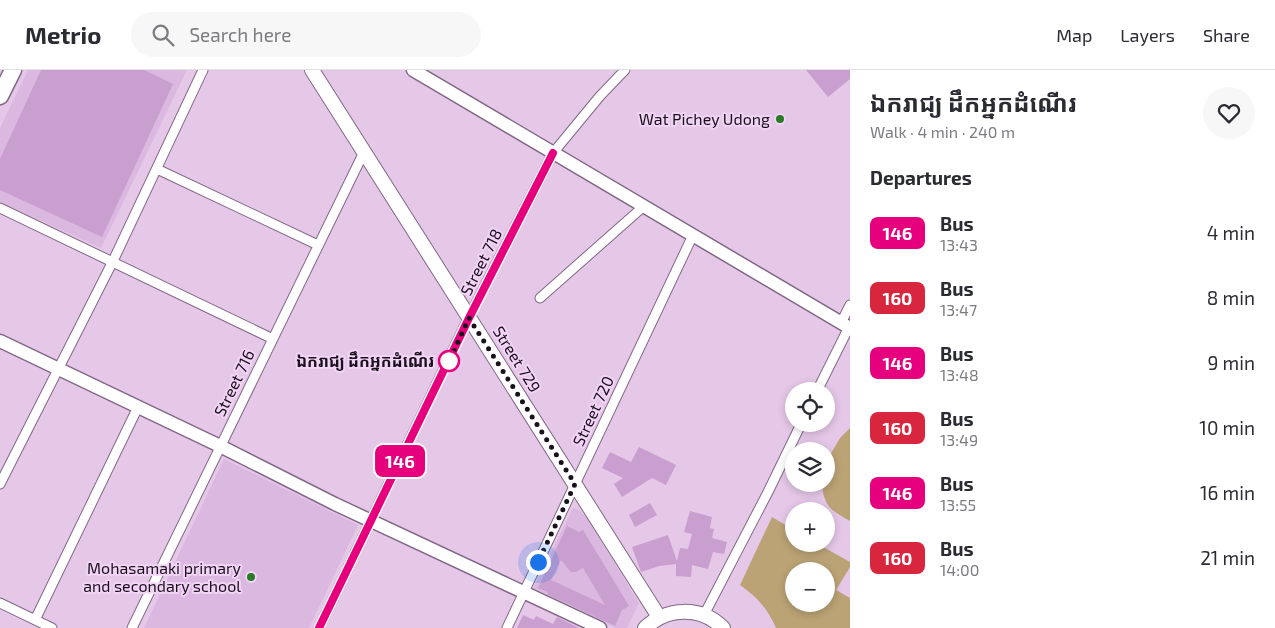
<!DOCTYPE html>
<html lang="en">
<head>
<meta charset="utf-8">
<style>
  :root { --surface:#fff; --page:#f7f7f7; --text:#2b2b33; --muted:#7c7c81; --line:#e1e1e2 }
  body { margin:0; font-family:"Exo 2","Noto Sans Khmer",sans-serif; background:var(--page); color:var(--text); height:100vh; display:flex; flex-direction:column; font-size:19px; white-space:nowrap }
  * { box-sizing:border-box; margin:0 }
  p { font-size:16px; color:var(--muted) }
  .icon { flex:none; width:28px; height:28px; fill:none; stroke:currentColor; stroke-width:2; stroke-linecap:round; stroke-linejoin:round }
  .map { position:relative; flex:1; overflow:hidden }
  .details { display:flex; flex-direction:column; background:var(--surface); width:425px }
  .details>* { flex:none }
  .badge { padding:0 10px; border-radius:8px; font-size:18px; line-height:32px }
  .fabs { position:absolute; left:785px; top:312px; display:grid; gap:10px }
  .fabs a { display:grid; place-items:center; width:50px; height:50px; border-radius:50%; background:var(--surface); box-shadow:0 2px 8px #0003; font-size:25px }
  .you { position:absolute; width:25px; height:25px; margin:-12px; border:4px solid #fff; border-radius:50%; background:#1a73e8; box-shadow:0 0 0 8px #1a73e833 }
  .map>.badge { position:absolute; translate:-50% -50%; box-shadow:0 0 0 2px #fff }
  h2 { padding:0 20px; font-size:19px; line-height:45px }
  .round { display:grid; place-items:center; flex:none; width:52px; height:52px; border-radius:26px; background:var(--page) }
  .summary { display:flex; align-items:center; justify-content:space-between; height:85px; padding:0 20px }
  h1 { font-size:24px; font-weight:700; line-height:38px }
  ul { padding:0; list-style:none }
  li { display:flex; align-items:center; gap:15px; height:65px; padding:0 20px }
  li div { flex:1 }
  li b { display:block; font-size:19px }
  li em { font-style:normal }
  li .badge { min-width:55px; font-weight:700; text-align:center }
  header { display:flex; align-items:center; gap:30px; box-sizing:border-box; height:70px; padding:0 25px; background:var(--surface); border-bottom:1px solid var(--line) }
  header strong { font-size:24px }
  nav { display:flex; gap:28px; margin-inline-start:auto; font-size:18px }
  .search { width:350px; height:45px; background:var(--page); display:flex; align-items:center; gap:12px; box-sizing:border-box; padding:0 18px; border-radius:28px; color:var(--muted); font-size:19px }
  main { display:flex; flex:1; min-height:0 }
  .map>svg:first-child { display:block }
  .built { fill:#dbb8df }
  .green { fill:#bba375; fill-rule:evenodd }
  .building { fill:#c89fce; fill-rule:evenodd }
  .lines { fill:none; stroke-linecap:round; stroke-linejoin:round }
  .street-casing { stroke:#836886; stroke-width:11 }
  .secondary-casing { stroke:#836886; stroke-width:15 }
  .primary-casing { stroke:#836886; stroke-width:16 }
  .highway-casing { stroke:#836886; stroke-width:19 }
  .street { stroke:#fff; stroke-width:9 }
  .secondary { stroke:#fff; stroke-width:12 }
  .primary { stroke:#fff; stroke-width:14 }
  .highway { stroke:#fff; stroke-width:16 }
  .line-casing { stroke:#fff; stroke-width:11 }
  .line { stroke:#e6007e; stroke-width:8 }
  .walk { stroke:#1a101c; stroke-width:5; stroke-dasharray:0 9 }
  .poi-dot { fill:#297a25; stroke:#f2d4f6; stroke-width:2 }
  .stop-dot { fill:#fff; stroke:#e6007e; stroke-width:2.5 }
  .labels { text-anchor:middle; stroke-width:4; stroke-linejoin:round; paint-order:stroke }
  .poi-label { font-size:16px; fill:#1a101c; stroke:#f2d4f6; text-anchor:end }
  .street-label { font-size:16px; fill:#1a101c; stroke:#f2d4f6 }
  .stop-label { font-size:16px; font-weight:bold; fill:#1a101c; stroke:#f2d4f6; text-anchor:end }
</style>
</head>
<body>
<header>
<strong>Metrio</strong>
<div class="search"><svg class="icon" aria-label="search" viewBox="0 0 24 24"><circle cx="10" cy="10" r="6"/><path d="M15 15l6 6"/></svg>Search here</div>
<nav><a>Map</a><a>Layers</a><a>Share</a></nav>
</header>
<main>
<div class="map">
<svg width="850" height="558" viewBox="0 0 850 558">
  <rect width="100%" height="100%" fill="#e5c7e8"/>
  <path class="built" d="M28 0H187L101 178 0 132V58Z
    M224 389 358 455 309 558H144Z
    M573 438 579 440 587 448 639 533 627 558H616L533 519Z"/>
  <path class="green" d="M850 358V451C831 440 824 437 822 414H826V392L840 368Z
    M772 447 794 460V474H818L850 492V497L836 520 850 528V558H776C767 538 758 528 740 515ZM794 501H826V534H794Z"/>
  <path class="building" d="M41 0H144L173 14 102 167 0 120V89Z
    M806 0H850V9L828 27Z
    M639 377 676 395 666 415 652 408 622 427 614 414 623 408 602 398 610 382 631 392Z
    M650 433 657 445 635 457 629 445Z
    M690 441 712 447 710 458 714 459 712 468 727 472 724 484 713 482 708 499 692 495 691 507 676 506V494L659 496 641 502 632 477 668 465 677 491 680 478 688 479 692 464 684 462Z
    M567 456 579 462 583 460 629 536 622 540 615 556 547 524 548 522 538 518ZM561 490 571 502H576L583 498 605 535 551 510Z
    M523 545 534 550 536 546 553 554 557 547 579 558H517Z"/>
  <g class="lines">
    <g class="street-casing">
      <path id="street" d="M157 99 318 175
        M0 138 273 269
        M540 228 644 136
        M841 253 850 235
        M817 321 849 257
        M0 414 113 191 203 0
        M0 533 52 558
        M704 545 768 422 801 354
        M35 550 138 337
        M132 558 364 82
        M319 558 469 247 553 83 600 26 625 0
        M507 558 693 165"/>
    </g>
    <g class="secondary-casing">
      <path id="secondary" d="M413 0 850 258
        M0 271 220 376 335 434 600 558"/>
    </g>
    <g class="primary-casing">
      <path id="primary" d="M312 0 659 547
        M645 558C667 537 701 536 723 558"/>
    </g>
    <g class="highway-casing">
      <path id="highway" d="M0 26 13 0"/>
    </g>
    <use href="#street" class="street"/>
    <use href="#secondary" class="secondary"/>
    <use href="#primary" class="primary"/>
    <use href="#highway" class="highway"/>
  </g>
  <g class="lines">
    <g class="line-casing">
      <path id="line" d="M319 558 469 248 553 83"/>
    </g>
    <use href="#line" class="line"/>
    <path class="walk" d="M449 291 446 298 469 248 575 414 538 492"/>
  </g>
  <g class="poi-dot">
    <circle cx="780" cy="49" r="5"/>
    <circle cx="251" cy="507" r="5"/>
  </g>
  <circle class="stop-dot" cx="449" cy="291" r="10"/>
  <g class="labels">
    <g class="poi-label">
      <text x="770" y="55">Wat Pichey Udong</text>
      <text x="241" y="504">Mohasamaki primary<tspan x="241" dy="18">and secondary school</tspan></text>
    </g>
    <g class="street-label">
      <text transform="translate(481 192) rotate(-63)" y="6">Street 718</text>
      <text transform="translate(517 289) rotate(58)" y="6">Street 729</text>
      <text transform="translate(234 313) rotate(-64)" y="6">Street 716</text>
      <text transform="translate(593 341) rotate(-65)" y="6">Street 720</text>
    </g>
    <g class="stop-label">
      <text x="434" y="297">ឯករាជ្យ ដឹកអ្នកដំណើរ</text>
    </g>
  </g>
</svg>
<div class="fabs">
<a><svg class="icon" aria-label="locate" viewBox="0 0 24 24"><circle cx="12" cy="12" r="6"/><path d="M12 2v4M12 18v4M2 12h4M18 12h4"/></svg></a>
<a><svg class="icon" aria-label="layers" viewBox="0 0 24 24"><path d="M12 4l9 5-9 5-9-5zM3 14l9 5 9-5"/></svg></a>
<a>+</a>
<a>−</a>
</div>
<div class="you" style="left:538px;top:492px"></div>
<b class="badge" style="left:400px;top:391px;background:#e6007e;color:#fff">146</b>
</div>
<section class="details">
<div class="summary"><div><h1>ឯករាជ្យ ដឹកអ្នកដំណើរ</h1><p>Walk · 4 min · 240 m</p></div><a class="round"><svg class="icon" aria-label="heart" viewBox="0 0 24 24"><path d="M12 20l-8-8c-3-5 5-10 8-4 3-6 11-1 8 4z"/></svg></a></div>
<h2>Departures</h2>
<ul>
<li><span class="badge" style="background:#e6007e;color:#fff">146</span><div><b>Bus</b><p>13:43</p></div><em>4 min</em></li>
<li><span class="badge" style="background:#d7263d;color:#fff">160</span><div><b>Bus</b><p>13:47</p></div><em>8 min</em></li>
<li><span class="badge" style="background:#e6007e;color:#fff">146</span><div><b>Bus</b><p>13:48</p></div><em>9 min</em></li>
<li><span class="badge" style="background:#d7263d;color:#fff">160</span><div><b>Bus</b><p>13:49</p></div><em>10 min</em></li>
<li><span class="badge" style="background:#e6007e;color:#fff">146</span><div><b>Bus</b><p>13:55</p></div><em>16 min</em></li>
<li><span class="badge" style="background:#d7263d;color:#fff">160</span><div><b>Bus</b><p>14:00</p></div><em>21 min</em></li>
</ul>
</section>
</main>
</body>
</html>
